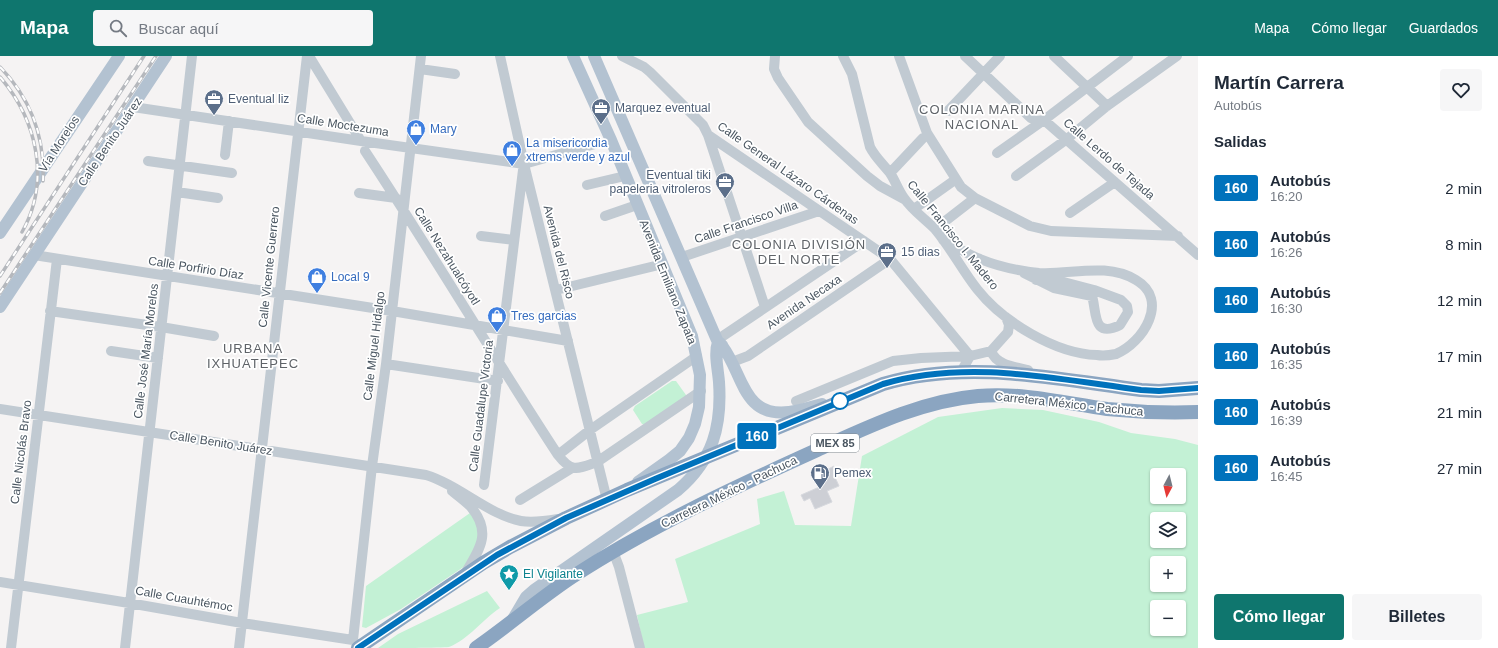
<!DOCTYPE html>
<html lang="es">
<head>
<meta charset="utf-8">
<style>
  :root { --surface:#fff; --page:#f6f6f7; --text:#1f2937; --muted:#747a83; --accent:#0f766e }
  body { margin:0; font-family:Arial,sans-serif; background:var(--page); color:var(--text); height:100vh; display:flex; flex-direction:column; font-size:15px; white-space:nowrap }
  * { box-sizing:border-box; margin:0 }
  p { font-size:13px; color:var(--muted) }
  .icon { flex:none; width:22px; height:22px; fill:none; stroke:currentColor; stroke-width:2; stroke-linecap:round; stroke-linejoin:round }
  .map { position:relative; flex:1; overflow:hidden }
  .sheet { display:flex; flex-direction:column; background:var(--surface); width:300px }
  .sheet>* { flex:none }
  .badge { padding:0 8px; border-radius:3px; font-size:14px; line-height:26px }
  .needle { width:26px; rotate:187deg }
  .buttons { position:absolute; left:1150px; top:412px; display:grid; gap:8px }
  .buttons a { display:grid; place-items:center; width:36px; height:36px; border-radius:4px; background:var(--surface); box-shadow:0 1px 3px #0004; font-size:20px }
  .map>.badge { position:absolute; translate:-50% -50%; box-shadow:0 0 0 2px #fff }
  h2 { padding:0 16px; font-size:15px; line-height:36px }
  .round { display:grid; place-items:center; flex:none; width:42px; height:42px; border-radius:4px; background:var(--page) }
  .overview { display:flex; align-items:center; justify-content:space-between; height:68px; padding:0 16px }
  h1 { font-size:19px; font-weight:700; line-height:30px }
  .button { display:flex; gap:8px; margin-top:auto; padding:8px 16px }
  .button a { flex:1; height:46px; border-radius:4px; background:var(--accent); color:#fff; font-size:16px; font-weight:700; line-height:46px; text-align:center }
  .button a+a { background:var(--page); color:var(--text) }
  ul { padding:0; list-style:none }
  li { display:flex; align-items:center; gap:12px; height:56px; padding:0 16px }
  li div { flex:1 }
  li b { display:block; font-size:15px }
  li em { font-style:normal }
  li .badge { min-width:44px; font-weight:700; text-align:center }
  header { display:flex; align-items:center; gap:24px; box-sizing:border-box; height:56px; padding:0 20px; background:var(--accent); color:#fff }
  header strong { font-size:19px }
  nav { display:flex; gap:22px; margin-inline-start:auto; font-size:14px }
  .search { width:280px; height:36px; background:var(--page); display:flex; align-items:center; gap:10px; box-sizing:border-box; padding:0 14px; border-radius:4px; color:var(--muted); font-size:15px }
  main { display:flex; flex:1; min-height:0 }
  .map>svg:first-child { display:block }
  .green { fill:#c3f1d5; fill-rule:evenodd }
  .building { fill:#cdcfd5; stroke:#d7d9de }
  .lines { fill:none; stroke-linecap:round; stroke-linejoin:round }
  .minor { stroke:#c1cad2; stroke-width:10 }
  .major { stroke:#b3c2d1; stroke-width:12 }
  .highway { stroke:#8ba5c1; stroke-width:14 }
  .rail-casing { stroke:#b5b8bd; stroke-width:3.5 }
  .rail { stroke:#fff; stroke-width:2; stroke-dasharray:6; stroke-linecap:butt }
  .line-casing { stroke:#fff; stroke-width:9 }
  .line { stroke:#0072bc; stroke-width:6 }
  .stop-dot { fill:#fff; stroke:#0072bc; stroke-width:2 }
  .labels { text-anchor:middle; stroke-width:3.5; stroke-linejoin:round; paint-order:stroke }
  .shield { fill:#fff; stroke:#808990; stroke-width:1 }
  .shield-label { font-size:11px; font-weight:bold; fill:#4a5661 }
  .service-label { font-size:12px; fill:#4e5e75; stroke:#fff; text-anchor:start }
  .street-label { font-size:12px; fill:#4a5661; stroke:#fff }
  .shop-label { font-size:12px; fill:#366cbe; stroke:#fff; text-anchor:start }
  .culture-label { font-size:12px; fill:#0d838f; stroke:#fff; text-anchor:start }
  .neighbourhood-label { font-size:13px; letter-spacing:1px; fill:#5f6368; stroke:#fff }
</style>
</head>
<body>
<header>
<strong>Mapa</strong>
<div class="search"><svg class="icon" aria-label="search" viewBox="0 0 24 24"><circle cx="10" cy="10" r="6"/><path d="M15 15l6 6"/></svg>Buscar aquí</div>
<nav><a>Mapa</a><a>Cómo llegar</a><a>Guardados</a></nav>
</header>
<main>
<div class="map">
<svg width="1198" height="592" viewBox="0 0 1198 592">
  <rect width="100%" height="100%" fill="#f5f3f3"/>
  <path class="green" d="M672 325H676L686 339V342L647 369 642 368 633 354 635 350Z
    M1002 352 1043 354 1099 366 1131 377 1175 383 1198 389V592H644L637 559 688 546 675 503 760 468 757 443 784 435 795 469 851 470 862 400 938 361ZM1157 419H1179V441H1157ZM1157 463H1179V485H1157ZM1157 507H1179V529H1157ZM1157 551H1179V573H1157Z
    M470 457 476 461 481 479 471 506 401 553 366 572 362 571 366 530Z
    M487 535 500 552C482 564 469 583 449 591 441 592 390 592 378 592L398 578Z"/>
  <path class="building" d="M834 410 837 417 834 419 839 430 827 435 832 446 815 453 810 442 804 445 801 439 824 429 819 418Z"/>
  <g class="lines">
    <path class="minor" d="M309 0 361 85
      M500 0 524 108 607 444
      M622 0 644 11 650 16 703 69 708 79 890 203 970 300 961 316
      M775 0 774 13 778 22 808 66 867 120 880 130 904 143
      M843 0 852 18 870 91C875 101 883 108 890 117 895 124 898 134 904 142 912 154 925 163 935 173 951 192 962 214 977 233 1003 266 1056 298 1097 299 1103 300 1111 299 1116 298 1143 287 1170 244 1136 224 1106 206 1071 219 1039 217 1020 215 997 210 980 203 967 198 955 190 943 184
      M899 0 927 77 961 131 975 142 1030 170 1051 175 1178 180
      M965 0 1031 62 1037 65 1044 64 1198 199
      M1054 0 1107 50
      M420 13 455 18
      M133 51 361 85 524 108 595 88
      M948 55 1000 0
      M708 79 765 251
      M365 95C431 195 492 298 558 399 572 417 577 413 597 406L701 335
      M997 97 1044 64 1128 0
      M225 99 229 65
      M148 105 232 117
      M890 117 923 82
      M1016 120 1067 83 1107 50 1177 0
      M587 129 625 120
      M177 136 218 142
      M359 137 396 142
      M914 153 952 126
      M1070 157 1115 126
      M605 160 637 149
      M935 173 975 142
      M481 180 514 184
      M34 199 392 255 568 285
      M682 201 819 155
      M1024 217 1054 232 1092 240C1097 256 1092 283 1120 269L1128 256 1127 250 1121 244 1094 234 1056 224H1036
      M556 234 663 208
      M50 255 161 271 214 280
      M717 284 864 185
      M111 295 158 302
      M991 295C996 309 1015 311 1028 314
      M732 306 748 300 890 203
      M386 308 498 325
      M796 345 893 305 921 302 970 300 991 295 1008 276 1009 269 1006 261
      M0 353 426 419C459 429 489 459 521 465 533 467 546 465 558 463
      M558 399 590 374 697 300
      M484 429 523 114
      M452 435C458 440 465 445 471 451 492 476 480 493 466 516
      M520 444 572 412
      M613 495 619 511 640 592
      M0 526 129 547 242 567 353 584 357 588
      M353 584 372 410 386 308 421 0
      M11 592 57 203
      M125 592 192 0
      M239 592 307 0"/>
    <path class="major" d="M573 0 611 84 692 280 700 319 699 351 695 368 689 382 680 395 669 404 638 426
      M594 0 717 284C719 287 722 288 723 291 743 318 743 362 789 356 800 355 811 351 822 348
      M0 177 119 0
      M0 251 166 0
      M513 563 526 541 534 534 678 434C713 404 722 370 719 326 718 313 714 298 718 286"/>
    <path class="highway" d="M358 592 483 507 510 491 566 462 627 434 883 328C967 303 1056 323 1141 334L1159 335 1198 332
      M476 592C509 569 539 543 572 521 649 471 733 432 817 394 868 371 921 345 978 340 1021 336 1065 347 1107 353 1137 356 1168 357 1198 356"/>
    <g class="rail-casing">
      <path id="rail" d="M0 11C31 43 45 80 43 125
        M0 21C37 64 51 125 22 176
        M0 220 144 0
        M0 237 156 0"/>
    </g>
    <use href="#rail" class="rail"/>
  </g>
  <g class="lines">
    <g class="line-casing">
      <path id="line" d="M358 592 497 499 566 462 655 423 883 328C967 303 1056 323 1141 334L1159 335 1198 332"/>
    </g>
    <use href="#line" class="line"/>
  </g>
  <defs>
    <g id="office-pin" transform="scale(1)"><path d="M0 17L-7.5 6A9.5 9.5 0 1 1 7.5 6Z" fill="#5c6f8a" stroke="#fff"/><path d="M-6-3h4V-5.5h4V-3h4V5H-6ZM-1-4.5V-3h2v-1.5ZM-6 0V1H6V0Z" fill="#fff"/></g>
    <g id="shop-pin" transform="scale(1)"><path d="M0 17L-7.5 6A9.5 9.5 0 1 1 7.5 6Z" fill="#3f7fe0" stroke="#fff"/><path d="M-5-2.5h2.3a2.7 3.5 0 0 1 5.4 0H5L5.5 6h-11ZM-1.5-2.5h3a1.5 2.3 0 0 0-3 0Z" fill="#fff"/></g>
    <g id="fuel-pin" transform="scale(1)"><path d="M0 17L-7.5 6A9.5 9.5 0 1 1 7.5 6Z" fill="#5c6f8a" stroke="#fff"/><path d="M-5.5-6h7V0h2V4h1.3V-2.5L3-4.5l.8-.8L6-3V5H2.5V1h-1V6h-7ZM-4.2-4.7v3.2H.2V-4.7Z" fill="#fff"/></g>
    <g id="sight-pin" transform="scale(1)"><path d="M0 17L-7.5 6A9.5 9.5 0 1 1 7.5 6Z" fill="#0f9aa8" stroke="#fff"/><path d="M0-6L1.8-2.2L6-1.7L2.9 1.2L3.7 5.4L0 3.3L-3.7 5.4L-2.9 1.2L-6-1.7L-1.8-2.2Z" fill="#fff"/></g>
  </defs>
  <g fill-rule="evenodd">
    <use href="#office-pin" x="214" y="43"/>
    <use href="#office-pin" x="601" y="52"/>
    <use href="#shop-pin" x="416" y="73"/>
    <use href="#shop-pin" x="512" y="94"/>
    <use href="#office-pin" x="725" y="126"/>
    <use href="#office-pin" x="887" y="196"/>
    <use href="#shop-pin" x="317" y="221"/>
    <use href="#shop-pin" x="497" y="260"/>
    <use href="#fuel-pin" x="820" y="417"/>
    <use href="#sight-pin" x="509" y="518"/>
  </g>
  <circle class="stop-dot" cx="840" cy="345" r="8"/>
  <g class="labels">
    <rect class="shield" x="811" y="378" width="48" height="18" rx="3"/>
    <g class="shield-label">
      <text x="835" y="391">MEX 85</text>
    </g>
    <g class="service-label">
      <text x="228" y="47">Eventual liz</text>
      <text x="615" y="56">Marquez eventual</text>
      <text x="711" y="123" text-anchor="end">Eventual tiki<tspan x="711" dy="14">papeleria vitroleros</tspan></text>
      <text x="901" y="200">15 dias</text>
      <text x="834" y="421">Pemex</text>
    </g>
    <g class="street-label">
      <text transform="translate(343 69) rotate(9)" y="4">Calle Moctezuma</text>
      <text transform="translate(110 86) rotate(-56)" y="4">Calle Benito Juárez</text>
      <text transform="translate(59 88) rotate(-57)" y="4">Vía Morelos</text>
      <text transform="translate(1109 103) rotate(41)" y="4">Calle Lerdo de Tejada</text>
      <text transform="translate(788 117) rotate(35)" y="4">Calle General Lázaro Cárdenas</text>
      <text transform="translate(746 166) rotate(-19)" y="4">Calle Francisco Villa</text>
      <text transform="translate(953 179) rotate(51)" y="4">Calle Francisco I. Madero</text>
      <text transform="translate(559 196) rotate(76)" y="4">Avenida del Risco</text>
      <text transform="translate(447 200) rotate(58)" y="4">Calle Nezahualcóyotl</text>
      <text transform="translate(269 211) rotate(-84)" y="4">Calle Vicente Guerrero</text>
      <text transform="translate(196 212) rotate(9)" y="4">Calle Porfirio Díaz</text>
      <text transform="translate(668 226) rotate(68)" y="4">Avenida Emiliano Zapata</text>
      <text transform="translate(804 246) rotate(-34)" y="4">Avenida Necaxa</text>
      <text transform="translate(374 290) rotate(-83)" y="4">Calle Miguel Hidalgo</text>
      <text transform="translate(146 295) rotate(-83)" y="4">Calle José María Morelos</text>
      <text transform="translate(1069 348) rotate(6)" y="4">Carretera México - Pachuca</text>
      <text transform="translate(481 350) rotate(-83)" y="4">Calle Guadalupe Victoria</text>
      <text transform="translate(221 387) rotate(9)" y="4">Calle Benito Juárez</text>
      <text transform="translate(21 396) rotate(-83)" y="4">Calle Nicolás Bravo</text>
      <text transform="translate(729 436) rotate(-26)" y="4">Carretera México - Pachuca</text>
      <text transform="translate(184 543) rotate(10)" y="4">Calle Cuauhtémoc</text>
    </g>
    <g class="shop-label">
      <text x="430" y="77">Mary</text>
      <text x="526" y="91">La misericordia<tspan x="526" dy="14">xtrems verde y azul</tspan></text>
      <text x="331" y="225">Local 9</text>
      <text x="511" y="264">Tres garcias</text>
    </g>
    <g class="culture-label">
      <text x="523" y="522">El Vigilante</text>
    </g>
    <g class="neighbourhood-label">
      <text x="982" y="58">COLONIA MARINA<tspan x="982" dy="15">NACIONAL</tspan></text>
      <text x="799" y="193">COLONIA DIVISIÓN<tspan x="799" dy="15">DEL NORTE</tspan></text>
      <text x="253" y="297">URBANA<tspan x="253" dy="15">IXHUATEPEC</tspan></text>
    </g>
  </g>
</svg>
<div class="buttons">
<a><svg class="needle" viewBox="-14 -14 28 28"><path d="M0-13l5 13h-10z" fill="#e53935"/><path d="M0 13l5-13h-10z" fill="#747a83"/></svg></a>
<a><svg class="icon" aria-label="layers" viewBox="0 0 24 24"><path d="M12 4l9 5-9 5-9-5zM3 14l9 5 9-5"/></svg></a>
<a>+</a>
<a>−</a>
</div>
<b class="badge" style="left:757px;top:380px;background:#0072bc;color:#fff">160</b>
</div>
<section class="sheet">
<div class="overview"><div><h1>Martín Carrera</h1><p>Autobús</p></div><a class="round"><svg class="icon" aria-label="heart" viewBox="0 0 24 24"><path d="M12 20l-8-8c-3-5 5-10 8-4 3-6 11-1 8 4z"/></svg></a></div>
<h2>Salidas</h2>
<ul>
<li><span class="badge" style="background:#0072bc;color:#fff">160</span><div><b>Autobús</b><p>16:20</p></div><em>2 min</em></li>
<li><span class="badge" style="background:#0072bc;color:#fff">160</span><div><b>Autobús</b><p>16:26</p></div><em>8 min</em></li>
<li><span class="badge" style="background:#0072bc;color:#fff">160</span><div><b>Autobús</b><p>16:30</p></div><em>12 min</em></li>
<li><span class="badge" style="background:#0072bc;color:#fff">160</span><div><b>Autobús</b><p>16:35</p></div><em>17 min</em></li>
<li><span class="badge" style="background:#0072bc;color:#fff">160</span><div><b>Autobús</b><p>16:39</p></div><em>21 min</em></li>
<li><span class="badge" style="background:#0072bc;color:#fff">160</span><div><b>Autobús</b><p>16:45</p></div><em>27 min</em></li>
</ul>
<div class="button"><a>Cómo llegar</a><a>Billetes</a></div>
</section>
</main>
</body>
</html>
